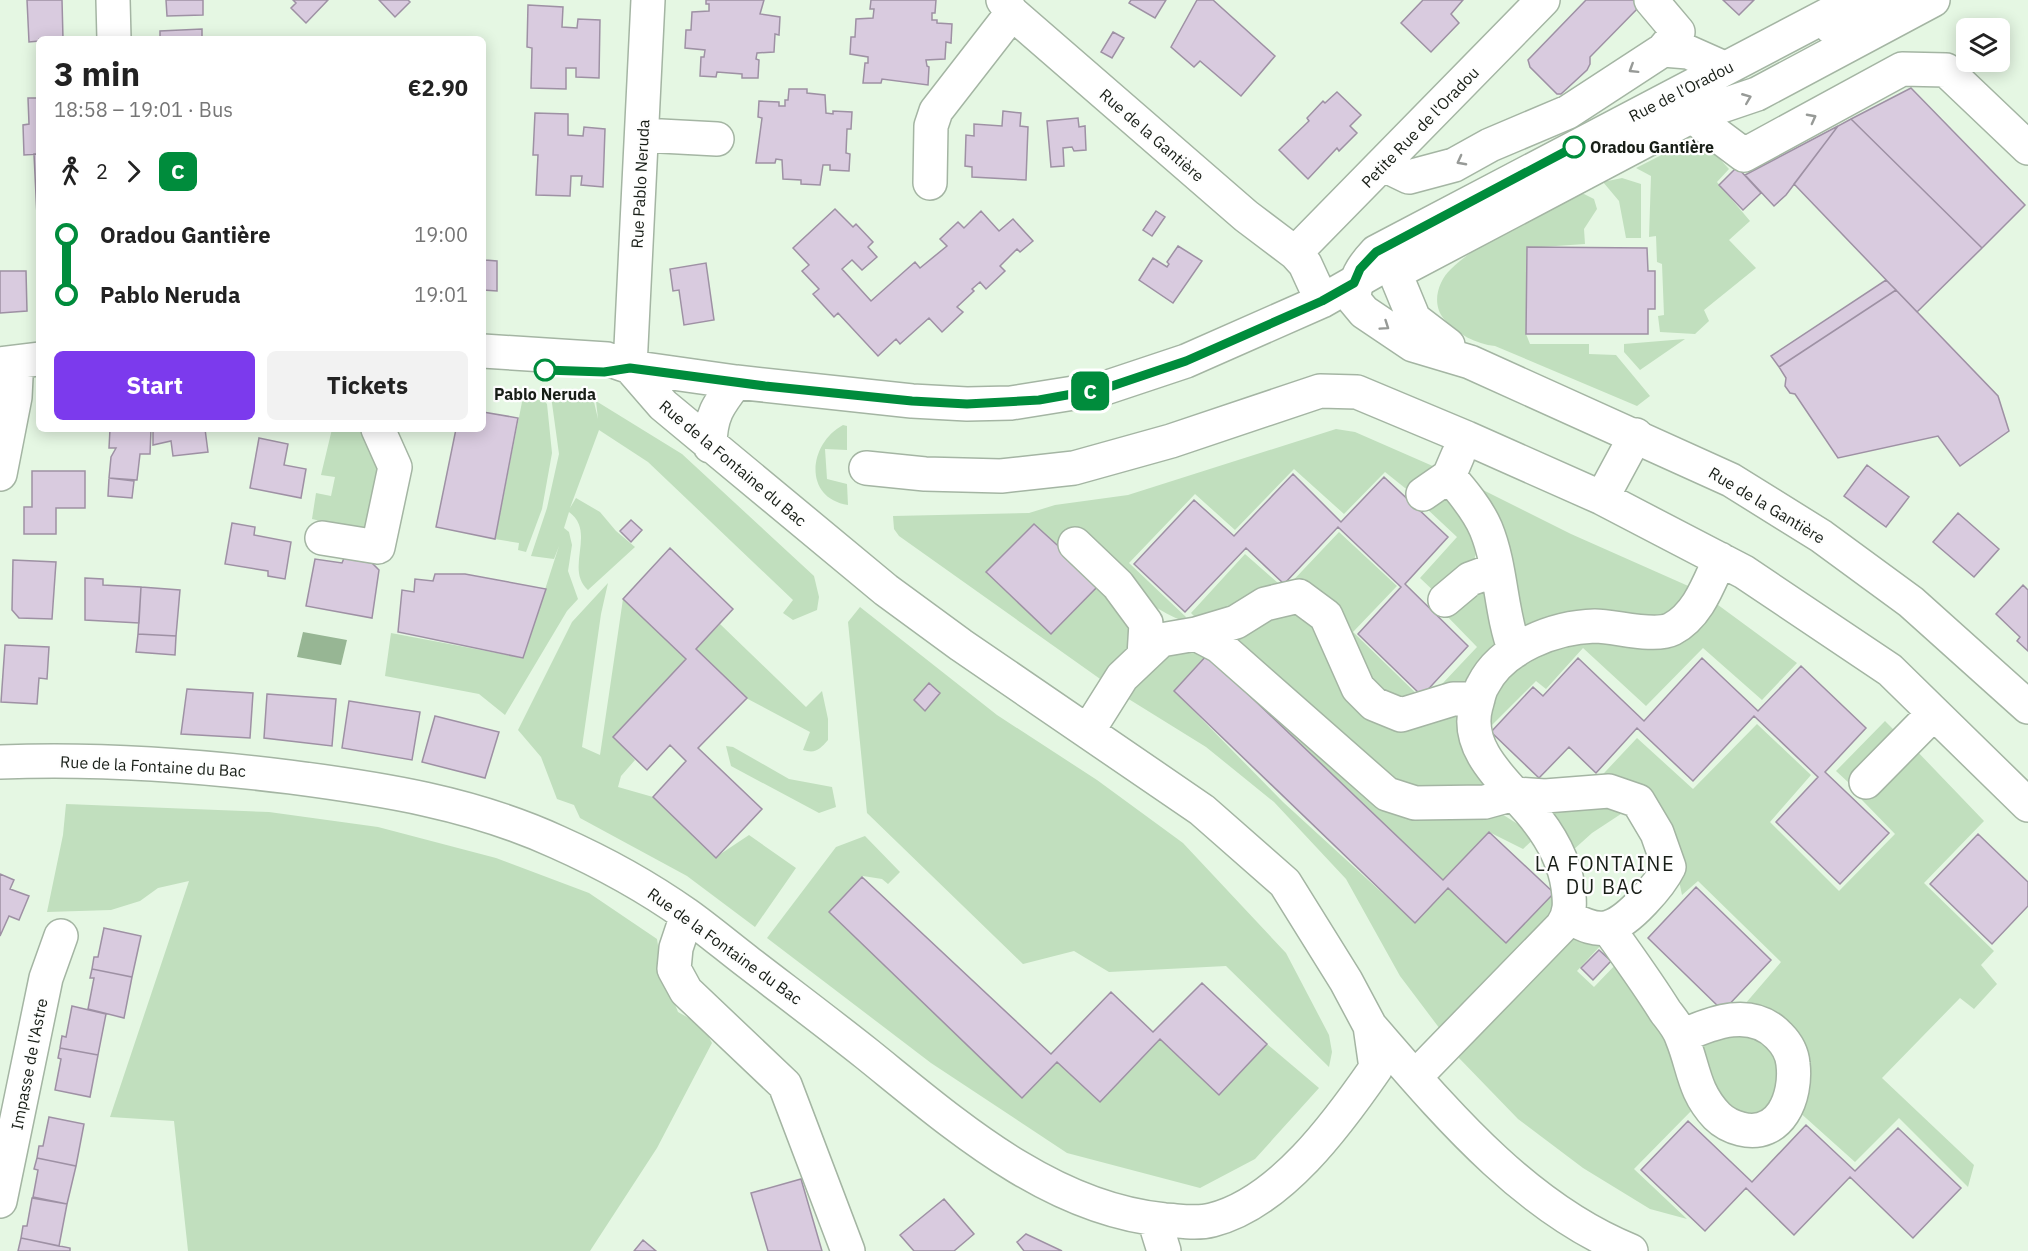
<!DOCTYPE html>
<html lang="en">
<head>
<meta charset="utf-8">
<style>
  :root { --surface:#fff; --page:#f2f2f2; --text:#222; --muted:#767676; --accent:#7c3aed }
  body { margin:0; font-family:"IBM Plex Sans",sans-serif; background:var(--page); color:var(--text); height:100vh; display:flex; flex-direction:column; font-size:22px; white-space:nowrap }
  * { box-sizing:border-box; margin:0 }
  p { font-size:20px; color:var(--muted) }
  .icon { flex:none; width:33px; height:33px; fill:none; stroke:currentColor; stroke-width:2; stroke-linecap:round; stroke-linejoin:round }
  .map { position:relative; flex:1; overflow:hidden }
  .side { position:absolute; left:36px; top:36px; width:450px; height:396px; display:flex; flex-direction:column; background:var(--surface); border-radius:9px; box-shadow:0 3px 15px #0003 }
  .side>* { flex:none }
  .badge { padding:0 12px; border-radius:9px; font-size:21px; line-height:39px }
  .tools { position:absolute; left:1956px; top:18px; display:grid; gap:12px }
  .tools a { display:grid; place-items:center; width:54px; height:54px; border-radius:9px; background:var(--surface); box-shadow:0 3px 15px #0003; font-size:30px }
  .map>.badge { position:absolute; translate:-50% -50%; box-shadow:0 0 0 3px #fff }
  .legs { display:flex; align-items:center; gap:9px; height:66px; padding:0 18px; font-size:20px }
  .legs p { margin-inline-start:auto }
  .summary { display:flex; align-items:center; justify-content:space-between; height:102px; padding:0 18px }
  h1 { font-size:33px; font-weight:800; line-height:45px }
  .action { display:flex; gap:12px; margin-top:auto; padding:12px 18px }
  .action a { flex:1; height:69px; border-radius:9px; background:var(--accent); color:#fff; font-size:24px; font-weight:800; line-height:69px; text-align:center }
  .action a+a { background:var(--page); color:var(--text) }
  ul { padding:0 18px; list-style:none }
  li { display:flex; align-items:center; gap:21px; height:60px; font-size:22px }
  li i { display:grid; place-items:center; width:9px; height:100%; margin:0 8px; background:currentColor }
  li i::after { content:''; width:15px; height:15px; margin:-8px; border:4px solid; border-radius:50%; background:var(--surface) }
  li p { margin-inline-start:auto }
  li:first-child i { background:linear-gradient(#0000 50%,currentColor 0) }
  li:last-child i { background:linear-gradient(currentColor 50%,#0000 0) }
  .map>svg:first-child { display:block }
  .green { fill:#c1dfbe }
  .water { fill:#97b694 }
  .building { fill:#d9cbdf; stroke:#9e91a4; stroke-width:1.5 }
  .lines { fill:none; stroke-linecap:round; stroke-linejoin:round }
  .minor-casing { stroke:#a4b5a3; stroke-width:36 }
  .major-casing { stroke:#a4b5a3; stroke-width:36 }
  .minor { stroke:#fff; stroke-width:33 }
  .major { stroke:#fff; stroke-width:33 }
  .oneway { stroke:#979a97 }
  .line-1-casing { stroke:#fff; stroke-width:14 }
  .line-1 { stroke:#008c3c; stroke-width:9 }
  .stop-1-dot { fill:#fff; stroke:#008c3c; stroke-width:3 }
  .labels { text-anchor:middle; stroke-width:4.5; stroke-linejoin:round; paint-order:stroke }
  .street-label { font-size:16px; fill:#181e17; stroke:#fefefe }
  .stop-label { font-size:16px; font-weight:bold; fill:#181e17; stroke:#fefefe; text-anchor:start }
  .quarter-label { font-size:20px; letter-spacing:1.5px; fill:#181e17; stroke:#fefefe }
</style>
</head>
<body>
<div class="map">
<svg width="2028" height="1251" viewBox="0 0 2028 1251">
  <rect width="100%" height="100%" fill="#e5f7e3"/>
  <path class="green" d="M1699 136 1729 169 1717 182 1750 221 1729 240 1756 268 1704 310 1709 321 1695 334 1660 332 1658 316 1664 315 1662 264 1657 262 1656 236 1649 237 1651 176 1636 168Z
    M1622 178 1641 184V238H1626L1619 201 1603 182Z
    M1582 193 1594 199 1597 209 1584 229 1585 244 1527 248 1526 334 1530 344H1589V354L1616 355 1650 396 1637 406 1495 346C1476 344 1457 334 1444 319 1431 304 1438 281 1451 269 1480 240 1544 213 1582 193Z
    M1685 339 1640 370 1624 352V344Z
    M551 396 594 402 598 419 596 401 682 454 814 576 819 597 817 610 793 620 783 613 793 600 648 462 599 430 570 508 576 498 600 512 616 531 635 547 588 590C564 569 597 532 569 512L564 528 569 532 572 545 568 571 578 599 567 611 505 715 479 694 385 676 391 633 523 658 559 546 554 559 531 556 547 508 559 454Z
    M525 399 543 400 547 404 552 453 542 509 526 552 518 550 519 543 495 539 522 402Z
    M843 425 847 426V450L825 449 827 479 847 484 848 505C803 498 808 444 843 425Z
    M332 429H372L385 468 370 533 312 519 316 493 331 496 335 477 321 475Z
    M1336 429 1355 432 1435 467 1410 492 1385 472 1344 514 1294 469 1235 530 1195 494 1129 563 1186 617 1183 621C1138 603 1105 566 1070 534L1057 548 1034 524 986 573 1051 634 1100 584 1134 611 1132 648 1103 681 899 536 894 529 893 516 1029 513 1055 505 1128 495Z
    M1463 480 1571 534 1695 589 1668 617 1518 642Z
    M1452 490C1463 512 1488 542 1470 567 1463 578 1449 588 1440 597L1420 578 1457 537 1426 508Z
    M1339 532 1397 586 1353 632 1425 702 1477 647 1443 612 1493 575 1504 644 1463 692 1402 710 1375 699 1323 601 1205 627 1191 613 1245 554 1285 589Z
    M608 583 601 614 582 747 600 755 623 599 686 659 616 739 635 760 621 776 618 787 653 797 716 857 749 835 796 868 755 927 687 876 580 818 574 805 557 799 541 757 518 730 572 622Z
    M1714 602 1797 663 1762 700 1703 648 1646 706 1583 648 1546 689 1536 681 1487 730 1486 714 1505 666 1586 634Z
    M1297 603 1321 619 1353 692 1453 704 1501 790 1392 788 1226 643Z
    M860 607 997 715 1097 780 1183 843 1286 953 1329 1035 1332 1052 1329 1067 1226 966 1109 972 1074 951 1023 964 867 813 848 622Z
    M720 624 806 707 822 691 828 719V740C820 749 816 754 803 750L810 732 746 698 696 649Z
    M1195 643 1384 800 1486 809 1505 816 1537 836 1523 849 1489 832 1443 880 1174 691 1283 802 1414 922 1448 888 1506 943 1559 887 1563 904 1440 1029 1400 976 1346 879 1274 802 1206 747 1127 698 1147 666Z
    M1885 721 1897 733 1849 783 1836 771Z
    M1757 724 1811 775 1770 822 1839 891 1895 834 1862 800 1913 747 1984 821 1924 883 1994 951 1981 965 1997 984 1974 1009 1960 998 1882 1078 1974 1165 1968 1187 1899 1118 1855 1162 1797 1110 1802 1085 1739 1011 1781 962 1698 881 1682 895 1675 861 1666 832 1590 788 1637 738 1693 789Z
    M726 746 733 747 789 779 832 787 836 807 819 813 731 766Z
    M66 804 269 812 378 827 496 858 589 893 657 939 662 972 678 1012 703 1026 712 1043 657 1148 590 1251H188L174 1121 110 1117 189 881 158 888 140 901 111 910 47 912 63 835Z
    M1551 806 1627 810 1592 833 1572 851 1549 813Z
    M865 836 900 872 888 884 882 879 863 876 829 912 1057 1062 1100 1102 1160 1039 1219 1095 1267 1044 1319 1088 1255 1159 1200 1188 1067 1153 931 1063 767 938 836 847Z
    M1578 937 1602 944 1577 971 1594 987 1620 960 1642 987 1695 1107 1634 1169 1687 1219 1650 1209 1583 1168 1518 1119 1459 1058 1460 1042 1564 943Z
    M1728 1029 1771 1039 1787 1083 1762 1123 1722 1110 1692 1041Z"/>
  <path class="water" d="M303 632 347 640 341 665 297 657Z"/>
  <path class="building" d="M27 0H62L63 39H39V41L29 42Z
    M166 0H203V15L167 16Z
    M293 0H328L306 23 291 8 296 3Z
    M379 0H408L410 2 395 17Z
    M706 0H764L760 14 780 17 779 35 775 34 774 52 757 53 756 59 759 60 758 78H742V74L717 72 716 77 700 76 701 57H704L705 50 685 48 686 30H691L692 12 709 11V4H706Z
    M871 0H936L935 13H932V20H937V23L952 24 951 43 946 42 945 59 926 60 927 66 929 67 928 85 882 79 881 83H863L865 63H868V57L850 54 851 37H855L856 19 873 18 874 9H870Z
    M1131 0H1166L1155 18 1129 3Z
    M1197 0H1213L1275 56 1241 96 1200 61 1194 67 1171 47Z
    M1423 0H1463L1451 14 1459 23 1431 52 1401 23Z
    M1586 0H1634L1640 6 1590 57V64L1587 70 1561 94H1557L1530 67 1528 60Z
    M1723 0H1754L1739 15Z
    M528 5 563 7 562 27 577 28 578 19 600 20 599 78 576 77V68H566V89L531 88 532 48 527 47Z
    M202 29V39H160V31Z
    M1113 32 1124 38 1112 58 1101 52Z
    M1911 88 2025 205 1982 248 1851 119Z
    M789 89H807V93L825 95 826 113 833 114V111L852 112 851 129H847L846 153 850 154 849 171 830 170V165H823L820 185 801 184V180L783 179 782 160 776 159 775 163H756L762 118 758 117 759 101 779 102V106H785V100H788Z
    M1337 92 1361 115 1350 126 1357 133 1339 151 1337 148 1308 179 1279 150 1309 121 1307 118 1323 101 1325 103Z
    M28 98H39V154L24 155 23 125 29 124Z
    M1003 111 1021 113 1020 126 1028 127 1026 180 972 177V167L965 166 966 135 974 136V124L1002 126Z
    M535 113 568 114V135L583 136 584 127 605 129 603 187 581 185 582 176H571L570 196 536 195 538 155H533Z
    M1078 118 1079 127 1085 126 1086 150 1074 151 1072 147 1063 148 1064 166 1051 167 1047 121Z
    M1851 119 1982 248 1917 312 1794 184 1838 126Z
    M1838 126 1786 195 1774 206 1745 175Z
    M34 154H39V216H37Z
    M1737 167 1761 193 1743 210 1719 185Z
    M835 209 853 227 856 224 873 242 868 247 877 257 862 270 852 260 842 269 871 301 915 262 920 268 947 246 940 239 958 222 964 228 981 211 999 231 1013 219 1033 241 1020 252 1017 249 1000 266 1005 271 986 289 980 282 972 289 974 291 957 307 963 312 942 332 929 318 900 344 896 339 878 356 838 313 834 317 813 294 819 289 802 271 809 265 793 248Z
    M1156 211 1165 217 1152 236 1143 230Z
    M1178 246 1202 261 1173 303 1139 280 1153 258 1167 267 1169 264 1167 262Z
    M1527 247 1647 248 1648 271H1655V309H1648V334H1526Z
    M483 255 485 260 497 261V291L483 290Z
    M706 263 714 320 684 325 679 290 673 291 670 269Z
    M0 271H26L27 311 0 313Z
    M1886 280 1896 290 1779 367 1771 356Z
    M1896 290 1998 396 2009 431 1960 466 1938 436 1838 458 1795 394 1790 393 1785 386 1786 378 1779 367Z
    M483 412 518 418 495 539 436 527 456 429H483Z
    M110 429H151L150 454H140L137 480 109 478 111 457 116 448H109Z
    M153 429H205L208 452 173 456 171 441 153 445Z
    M259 438 288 444 284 465 306 469 301 498 250 488Z
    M1867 465 1909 497 1886 527 1844 496Z
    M32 471H85V508H56V534H24V507H32Z
    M1293 474 1341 522 1384 477 1448 537 1405 584 1468 646 1422 696 1358 634 1401 587 1338 527 1284 584 1246 548 1185 612 1134 564 1194 500 1234 536Z
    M109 478 134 481 132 498 108 496Z
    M1958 513 1999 549 1974 577 1933 542Z
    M631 520 642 530 631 542 620 531Z
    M232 523 255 527 254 535 291 542 285 579 268 576V571L225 564Z
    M1034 524 1100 584 1051 634 986 572Z
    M670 548 733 609 696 649 747 698 698 748 762 809 716 858 653 797 686 761 670 745 647 770 613 737 686 659 623 599Z
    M344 558 372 563 379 570 372 618 306 606 315 559 342 563Z
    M13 560 56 562 52 619 19 618 12 610Z
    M435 574H465L546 589 523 658 398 632 402 590 414 592 415 579 433 581Z
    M85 578 103 579V585L141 587 139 623 85 620Z
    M2023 585 2028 590V651L2017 641 2020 637 1996 614Z
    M141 587 180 590 176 636 138 634Z
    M138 634 176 636 175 655 136 652Z
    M5 645 49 647 47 679 39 678 37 704 1 702Z
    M1207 655 1443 880 1489 832 1554 893 1506 943 1448 888 1415 923 1174 691Z
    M1578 658 1644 721 1702 658 1758 711 1801 666 1866 728 1825 772 1889 833 1840 884 1776 822 1818 777 1754 716 1693 781 1637 728 1596 773 1569 747 1539 778 1491 732 1533 687 1543 696Z
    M929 683 940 693 925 711 914 700Z
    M187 689 253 693 250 738 181 734Z
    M267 694 336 699 332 746 264 738Z
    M349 701 420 712 412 760 342 748Z
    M435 716 499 732 485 778 422 762Z
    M1978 834 2028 882V906L1992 944 1930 884Z
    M0 874 14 880 10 889 29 896 19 920 9 916 0 936Z
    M862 877 1051 1054 1111 992 1153 1032 1202 983 1267 1044 1219 1095 1160 1039 1100 1102 1057 1062 1022 1098 829 912Z
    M1696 887 1771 960 1723 1011 1648 938Z
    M104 928 141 936 132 977 92 969 94 957H98Z
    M1599 950 1611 961 1593 980 1581 968Z
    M92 969 132 977 124 1018 88 1009 94 978H90Z
    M72 1006 106 1014 98 1055 60 1048 62 1036 66 1037Z
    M60 1048 98 1055 90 1097 55 1090 61 1059 58 1058Z
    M49 1117 84 1124 76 1166 37 1158 39 1146H43Z
    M1688 1121 1752 1182 1806 1125 1855 1171 1898 1128 1961 1188 1913 1238 1850 1177 1794 1235 1746 1188 1705 1231 1641 1170Z
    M37 1158 76 1166 67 1204 33 1197 38 1170 34 1169Z
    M801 1179 822 1251H768L751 1193Z
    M32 1198 67 1204 59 1246 21 1238 23 1226H27Z
    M944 1199 974 1234 954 1251H914L900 1235Z
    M1026 1234 1062 1251H1024L1017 1242Z
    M21 1238 70 1248V1251H18Z
    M643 1240 656 1251H634Z"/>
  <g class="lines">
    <g class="minor-casing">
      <path id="minor" d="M113 0 114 39
        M1003 0 1012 13 1246 216 1295 253 1305 264 1322 301
        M1651 0 1678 32 1663 50
        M1831 27 1882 0
        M1692 116 1744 155 1902 69 1946 70 2028 148
        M642 135 717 139
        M1384 165 1409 177 1454 165 1490 145 1568 112 1663 50 1688 52 1724 68
        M930 183 931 126 936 111 1012 13
        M1295 253 1543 0
        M483 351 607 359 630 367 736 382 912 401 967 404 1011 403 1105 388 1186 361 1322 301 1378 269
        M0 364 39 359
        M630 367 648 0
        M710 446C710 416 718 405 736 382
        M866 468 925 474 1001 476 1074 468 1171 441 1320 391 1357 392 1467 438 1602 498 1744 572 1890 670 2028 805
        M0 474 15 397 16 377
        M1449 476C1463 492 1478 510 1486 529 1502 568 1500 612 1515 651
        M1423 494 1449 476 1458 455
        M1602 498 1636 435
        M322 538 378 547 395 467 378 429
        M1075 544 1118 585 1146 623 1144 656
        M1445 600 1470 579 1497 569
        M1196 634 1236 622 1265 604 1299 596 1326 616 1358 688 1374 704 1401 715 1453 699H1478
        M1088 731 1122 677 1161 640 1196 634 1219 646 1387 794 1415 803 1485 802 1514 794 1545 796 1609 791 1638 801 1657 833 1669 867C1660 885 1629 921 1609 927 1595 932 1580 923 1568 917
        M0 762C97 758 194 765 290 777 382 789 472 803 557 842 602 862 646 886 687 915 708 930 728 947 749 963 788 993 828 1023 867 1054 954 1124 1049 1209 1165 1220 1181 1221 1197 1224 1212 1220 1280 1203 1338 1123 1376 1068L1370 1026 1346 981 1285 883 1202 810 961 645 886 590 663 405 630 367
        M1866 782 1934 713
        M687 915 676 948 674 969 686 991 785 1085 848 1251
        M1608 928C1627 955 1647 982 1665 1011 1671 1019 1679 1028 1682 1038 1694 1067 1693 1091 1717 1116 1723 1122 1733 1127 1741 1129 1780 1139 1797 1097 1793 1064 1792 1052 1787 1044 1779 1036 1752 1007 1713 1022 1682 1036
        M1370 1026C1444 1111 1524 1208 1631 1251
        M1415 1077 1562 926C1571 913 1570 902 1568 887 1564 859 1547 831 1529 810 1505 782 1464 749 1476 706 1478 700 1479 691 1483 685 1502 647 1555 627 1595 626 1615 626 1654 638 1672 629 1698 615 1708 585 1720 559
        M0 1201 46 978 61 936
        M1154 1219 1164 1251"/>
    </g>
    <g class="major-casing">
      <path id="major" d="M1856 0 1376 252C1361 268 1355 278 1354 300L1364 312 1413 345 1470 362 1731 480 1821 536 1911 602 2028 707
        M1448 345 1414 319 1395 273 1692 116 1757 94 1933 0"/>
    </g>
    <use href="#minor" class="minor"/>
    <use href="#major" class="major"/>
  </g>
  <defs><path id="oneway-chevron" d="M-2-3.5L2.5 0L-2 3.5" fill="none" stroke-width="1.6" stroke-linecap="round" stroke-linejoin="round" transform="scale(1.5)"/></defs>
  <g class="oneway">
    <use href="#oneway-chevron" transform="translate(1633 69) rotate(148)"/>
    <use href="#oneway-chevron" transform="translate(1747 98) rotate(-22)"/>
    <use href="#oneway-chevron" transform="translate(1812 118) rotate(-28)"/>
    <use href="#oneway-chevron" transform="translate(1461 161) rotate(152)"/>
    <use href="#oneway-chevron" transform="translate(1385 326) rotate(34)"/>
  </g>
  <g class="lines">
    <g class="line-1-casing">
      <path id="line-1" d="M545 370 604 372 630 368 765 386 912 401 967 404 1039 400 1106 388 1186 361 1322 301 1354 283 1360 269 1376 252 1574 147"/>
    </g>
    <use href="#line-1" class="line-1"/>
  </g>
  <g class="stop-1-dot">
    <circle cx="1574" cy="147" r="10"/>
    <circle cx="545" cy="370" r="10"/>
  </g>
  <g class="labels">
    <g class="street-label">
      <text transform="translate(1681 91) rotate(-27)" y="6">Rue de l'Oradou</text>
      <text transform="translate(1420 127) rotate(-46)" y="6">Petite Rue de l'Oradou</text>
      <text transform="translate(1152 135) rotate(41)" y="6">Rue de la Gantière</text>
      <text transform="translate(640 184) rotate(-87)" y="6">Rue Pablo Neruda</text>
      <text transform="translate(733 463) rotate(40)" y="6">Rue de la Fontaine du Bac</text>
      <text transform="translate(1767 505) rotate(31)" y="6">Rue de la Gantière</text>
      <text transform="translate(153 766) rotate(3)" y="6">Rue de la Fontaine du Bac</text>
      <text transform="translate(725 946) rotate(36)" y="6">Rue de la Fontaine du Bac</text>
      <text transform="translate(29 1064) rotate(-79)" y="6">Impasse de l'Astre</text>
    </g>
    <g class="stop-label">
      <text x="1590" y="153">Oradou Gantière</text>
      <text x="545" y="400" text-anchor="middle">Pablo Neruda</text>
    </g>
    <g class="quarter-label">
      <text x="1605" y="871">LA FONTAINE<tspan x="1605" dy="23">DU BAC</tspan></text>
    </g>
  </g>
</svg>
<div class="tools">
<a><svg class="icon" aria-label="layers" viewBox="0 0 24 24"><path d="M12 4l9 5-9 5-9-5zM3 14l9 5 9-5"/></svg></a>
</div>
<b class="badge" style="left:1090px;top:391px;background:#008c3c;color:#fff">C</b>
<section class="side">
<div class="summary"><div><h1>3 min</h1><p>18:58 – 19:01 · Bus</p></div><b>€2.90</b></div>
<div class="legs"><svg class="icon" aria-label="walk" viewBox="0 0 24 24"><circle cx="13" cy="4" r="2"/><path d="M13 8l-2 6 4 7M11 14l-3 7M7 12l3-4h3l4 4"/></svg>2<svg class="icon" aria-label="forward" viewBox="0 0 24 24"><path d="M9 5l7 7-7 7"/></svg><b class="badge" style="background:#008c3c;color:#fff">C</b></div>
<ul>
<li><i style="color:#008c3c"></i><b>Oradou Gantière</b><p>19:00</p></li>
<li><i style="color:#008c3c"></i><b>Pablo Neruda</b><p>19:01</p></li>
</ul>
<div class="action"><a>Start</a><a>Tickets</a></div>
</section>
</div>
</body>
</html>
